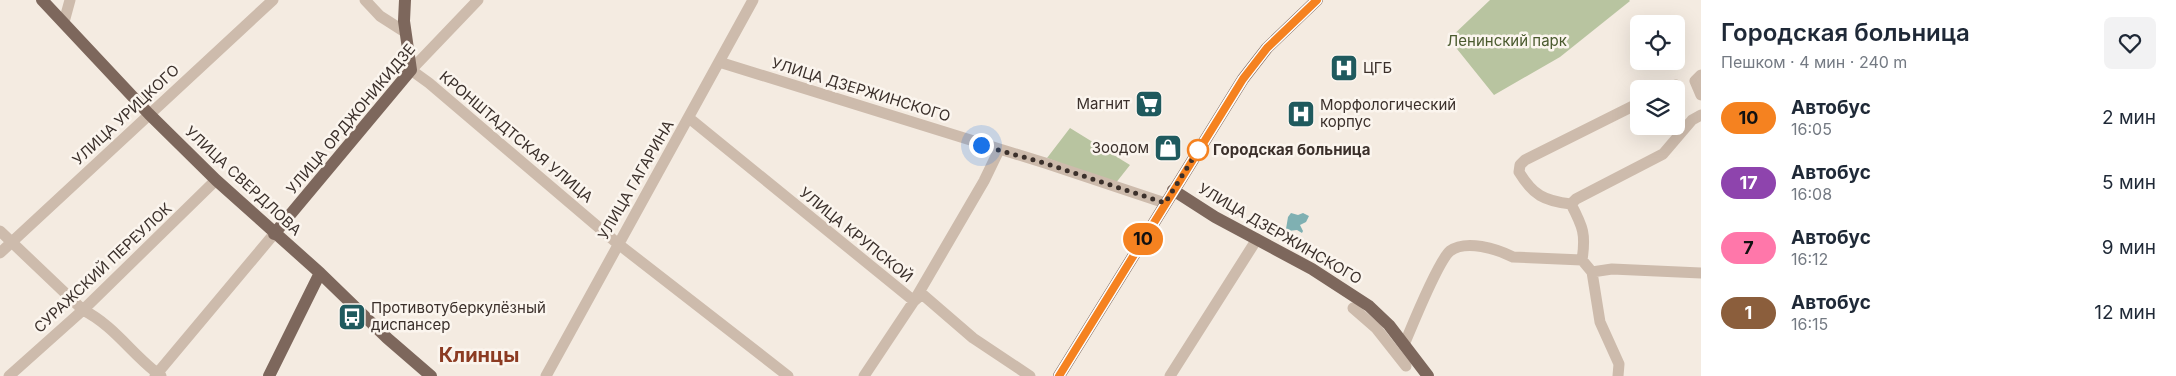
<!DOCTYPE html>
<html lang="ru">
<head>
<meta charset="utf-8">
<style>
  :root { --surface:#fff; --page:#f2f2f3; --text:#1f2937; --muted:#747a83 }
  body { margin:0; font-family:Inter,sans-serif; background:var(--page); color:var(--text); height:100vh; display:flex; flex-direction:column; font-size:19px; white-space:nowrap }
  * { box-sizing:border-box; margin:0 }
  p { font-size:16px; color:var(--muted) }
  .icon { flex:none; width:28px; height:28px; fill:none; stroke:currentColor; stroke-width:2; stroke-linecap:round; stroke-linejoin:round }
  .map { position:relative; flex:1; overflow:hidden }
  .side { display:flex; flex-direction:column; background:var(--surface); width:475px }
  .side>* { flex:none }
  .badge { padding:0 10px; border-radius:16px; font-size:18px; line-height:32px }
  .controls { position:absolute; left:1630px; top:15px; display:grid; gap:10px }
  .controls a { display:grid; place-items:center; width:55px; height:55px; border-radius:8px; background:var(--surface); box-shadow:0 5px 20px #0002; font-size:25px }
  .you { position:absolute; width:25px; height:25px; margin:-12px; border:4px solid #fff; border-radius:50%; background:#1a73e8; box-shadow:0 0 0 8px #1a73e833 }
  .map>.badge { position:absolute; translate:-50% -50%; box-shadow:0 0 0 2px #fff }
  .round { display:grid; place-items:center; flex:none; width:52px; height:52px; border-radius:8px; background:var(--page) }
  .summary { display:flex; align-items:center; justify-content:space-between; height:85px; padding:0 20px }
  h1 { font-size:24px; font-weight:600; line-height:38px }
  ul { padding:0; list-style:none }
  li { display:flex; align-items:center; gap:15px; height:65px; padding:0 20px }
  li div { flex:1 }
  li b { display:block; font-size:19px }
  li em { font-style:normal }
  li .badge { min-width:55px; font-weight:700; text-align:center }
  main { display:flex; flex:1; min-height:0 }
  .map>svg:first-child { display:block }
  .green { fill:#b8c4a0 }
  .water { fill:#7fb0b2 }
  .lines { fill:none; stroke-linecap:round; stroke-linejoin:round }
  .minor { stroke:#cdbbac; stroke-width:11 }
  .major { stroke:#7d675c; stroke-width:12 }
  .line-casing { stroke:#fff; stroke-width:11 }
  .line { stroke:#f58220; stroke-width:8 }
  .walk { stroke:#3b302b; stroke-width:5; stroke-dasharray:0 9 }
  .stop-dot { fill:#fff; stroke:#f58220; stroke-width:2.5 }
  .labels { text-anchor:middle; stroke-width:5; stroke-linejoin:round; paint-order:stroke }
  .park-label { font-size:15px; fill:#4a5a2e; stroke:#fbf5ee }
  .poi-label { font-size:15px; fill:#3b302b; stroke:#fbf5ee; text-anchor:start }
  .street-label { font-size:15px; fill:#3b302b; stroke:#fbf5ee }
  .stop-label { font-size:15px; font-weight:bold; fill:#3b302b; stroke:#fbf5ee; text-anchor:start }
  .district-label { font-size:20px; font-weight:bold; fill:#8c3b22; stroke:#fbf5ee }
</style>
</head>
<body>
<main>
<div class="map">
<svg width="1701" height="376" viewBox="0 0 1701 376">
  <rect width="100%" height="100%" fill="#f4ebe1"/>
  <path class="green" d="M1490 0H1629L1630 1 1560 57 1494 95 1449 39Z
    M1070 128 1130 165 1115 184 1047 158Z"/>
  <path class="water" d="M1291 213 1298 215 1303 213 1309 216 1306 222 1300 225 1303 231 1302 233 1297 230 1288 231 1286 229 1288 217Z"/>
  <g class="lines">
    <path class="minor" d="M365 0 380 16 405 32
      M478 0 411 70 429 83 617 243 788 376
      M64 22 70 0
      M719 62 1045 163 1165 203
      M1701 75 1695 81 1701 95
      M1668 89 1676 85
      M689 118 914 301 922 294 973 338 1030 376
      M1571 204C1544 201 1533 195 1519 172L1520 165 1525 160 1639 103
      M0 231 83 310C115 326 133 356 161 376
      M0 253 273 0
      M1592 272 1612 269 1701 273
      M1353 308 1376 328 1406 366
      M1404 345C1412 326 1438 261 1450 251 1466 239 1497 249 1513 257L1582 260
      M9 376 83 310 216 180
      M155 376 274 234
      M546 376 753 0
      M864 376 914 301 984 181 999 150
      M1170 376 1257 239
      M1618 376 1619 364 1600 322 1592 272 1582 260C1586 234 1583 227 1571 204L1576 199 1663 154 1692 120 1701 115"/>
    <path class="major" d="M42 0 149 114 216 180 320 273 387 338 431 376
      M1173 190 1215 217 1312 269 1369 306 1389 325 1428 376
      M274 234 411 70 404 21 405 0
      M269 376 320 273
      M1059 376 1243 79 1267 48 1317 0"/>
  </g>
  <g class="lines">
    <g class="line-casing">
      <path id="line" d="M1059 376 1243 79 1267 48 1317 0"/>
    </g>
    <use href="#line" class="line"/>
    <path class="walk" d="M981 145 1044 163 1165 203 1202 144 1198 150"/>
  </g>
  <defs>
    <g id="hospital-square" transform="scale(1.4375)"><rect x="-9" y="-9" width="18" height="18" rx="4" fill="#1f5a5e" stroke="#fbf5ee"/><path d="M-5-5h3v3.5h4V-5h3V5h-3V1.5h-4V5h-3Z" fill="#fff"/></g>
    <g id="supermarket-square" transform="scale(1.4375)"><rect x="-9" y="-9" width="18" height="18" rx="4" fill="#1f5a5e" stroke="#fbf5ee"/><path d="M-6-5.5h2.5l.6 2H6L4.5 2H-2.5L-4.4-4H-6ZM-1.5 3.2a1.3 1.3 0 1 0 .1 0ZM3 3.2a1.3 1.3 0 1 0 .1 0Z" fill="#fff"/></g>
    <g id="shop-square" transform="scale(1.4375)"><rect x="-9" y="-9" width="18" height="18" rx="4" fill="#1f5a5e" stroke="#fbf5ee"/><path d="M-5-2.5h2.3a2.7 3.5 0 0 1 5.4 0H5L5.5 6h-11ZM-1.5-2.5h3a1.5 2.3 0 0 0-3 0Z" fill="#fff"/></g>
    <g id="bus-square" transform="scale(1.4375)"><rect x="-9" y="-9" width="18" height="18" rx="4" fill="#1f5a5e" stroke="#fbf5ee"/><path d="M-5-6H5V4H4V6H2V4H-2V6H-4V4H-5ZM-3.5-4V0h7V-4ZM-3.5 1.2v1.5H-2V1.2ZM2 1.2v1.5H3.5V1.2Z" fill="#fff"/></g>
  </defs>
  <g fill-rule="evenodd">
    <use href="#hospital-square" x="1344" y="68"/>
    <use href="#supermarket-square" x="1149" y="104"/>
    <use href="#hospital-square" x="1301" y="114"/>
    <use href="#shop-square" x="1168" y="148"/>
    <use href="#bus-square" x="352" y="317"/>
  </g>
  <circle class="stop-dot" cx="1198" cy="150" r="10"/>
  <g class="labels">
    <g class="park-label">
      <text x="1507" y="46">Ленинский парк</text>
    </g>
    <g class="poi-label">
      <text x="1363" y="73">ЦГБ</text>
      <text x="1130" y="109" text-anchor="end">Магнит</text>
      <text x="1320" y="110">Морфологический<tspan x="1320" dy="17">корпус</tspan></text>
      <text x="1149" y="153" text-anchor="end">Зоодом</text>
      <text x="371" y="313">Противотуберкулёзный<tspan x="371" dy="17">диспансер</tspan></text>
    </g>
    <g class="street-label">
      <text transform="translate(861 90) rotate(17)" y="5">УЛИЦА ДЗЕРЖИНСКОГО</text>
      <text transform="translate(126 115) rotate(-43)" y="5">УЛИЦА УРИЦКОГО</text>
      <text transform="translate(351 119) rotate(-50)" y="5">УЛИЦА ОРДЖОНИКИДЗЕ</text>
      <text transform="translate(516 137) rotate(40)" y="5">КРОНШТАДТСКАЯ УЛИЦА</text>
      <text transform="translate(636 180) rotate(-60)" y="5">УЛИЦА ГАГАРИНА</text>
      <text transform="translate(243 181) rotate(43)" y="5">УЛИЦА СВЕРДЛОВА</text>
      <text transform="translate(1280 234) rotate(30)" y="5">УЛИЦА ДЗЕРЖИНСКОГО</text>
      <text transform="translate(856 235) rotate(39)" y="5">УЛИЦА КРУПСКОЙ</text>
      <text transform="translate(103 268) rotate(-43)" y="5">СУРАЖСКИЙ ПЕРЕУЛОК</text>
    </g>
    <g class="stop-label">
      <text x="1213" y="155">Городская больница</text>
    </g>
    <g class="district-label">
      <text x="479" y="362">Клинцы</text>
    </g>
  </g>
</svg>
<div class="controls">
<a><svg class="icon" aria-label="locate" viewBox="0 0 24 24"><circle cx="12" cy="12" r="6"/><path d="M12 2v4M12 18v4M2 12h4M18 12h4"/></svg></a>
<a><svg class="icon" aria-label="layers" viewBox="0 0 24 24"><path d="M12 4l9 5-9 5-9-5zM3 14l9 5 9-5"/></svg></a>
</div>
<div class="you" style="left:981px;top:145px"></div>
<b class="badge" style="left:1143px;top:239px;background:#f58220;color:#111">10</b>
</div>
<section class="side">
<div class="summary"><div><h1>Городская больница</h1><p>Пешком · 4 мин · 240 m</p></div><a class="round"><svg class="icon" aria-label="heart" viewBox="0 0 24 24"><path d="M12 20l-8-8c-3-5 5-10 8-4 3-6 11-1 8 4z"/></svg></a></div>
<ul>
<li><span class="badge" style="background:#f58220;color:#111">10</span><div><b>Автобус</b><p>16:05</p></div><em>2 мин</em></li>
<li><span class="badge" style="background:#8e44ad;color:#fff">17</span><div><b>Автобус</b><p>16:08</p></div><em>5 мин</em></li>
<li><span class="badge" style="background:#f7a;color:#111">7</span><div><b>Автобус</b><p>16:12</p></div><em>9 мин</em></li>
<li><span class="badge" style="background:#8b5e3c;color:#fff">1</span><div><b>Автобус</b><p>16:15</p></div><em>12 мин</em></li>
</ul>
</section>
</main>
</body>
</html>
